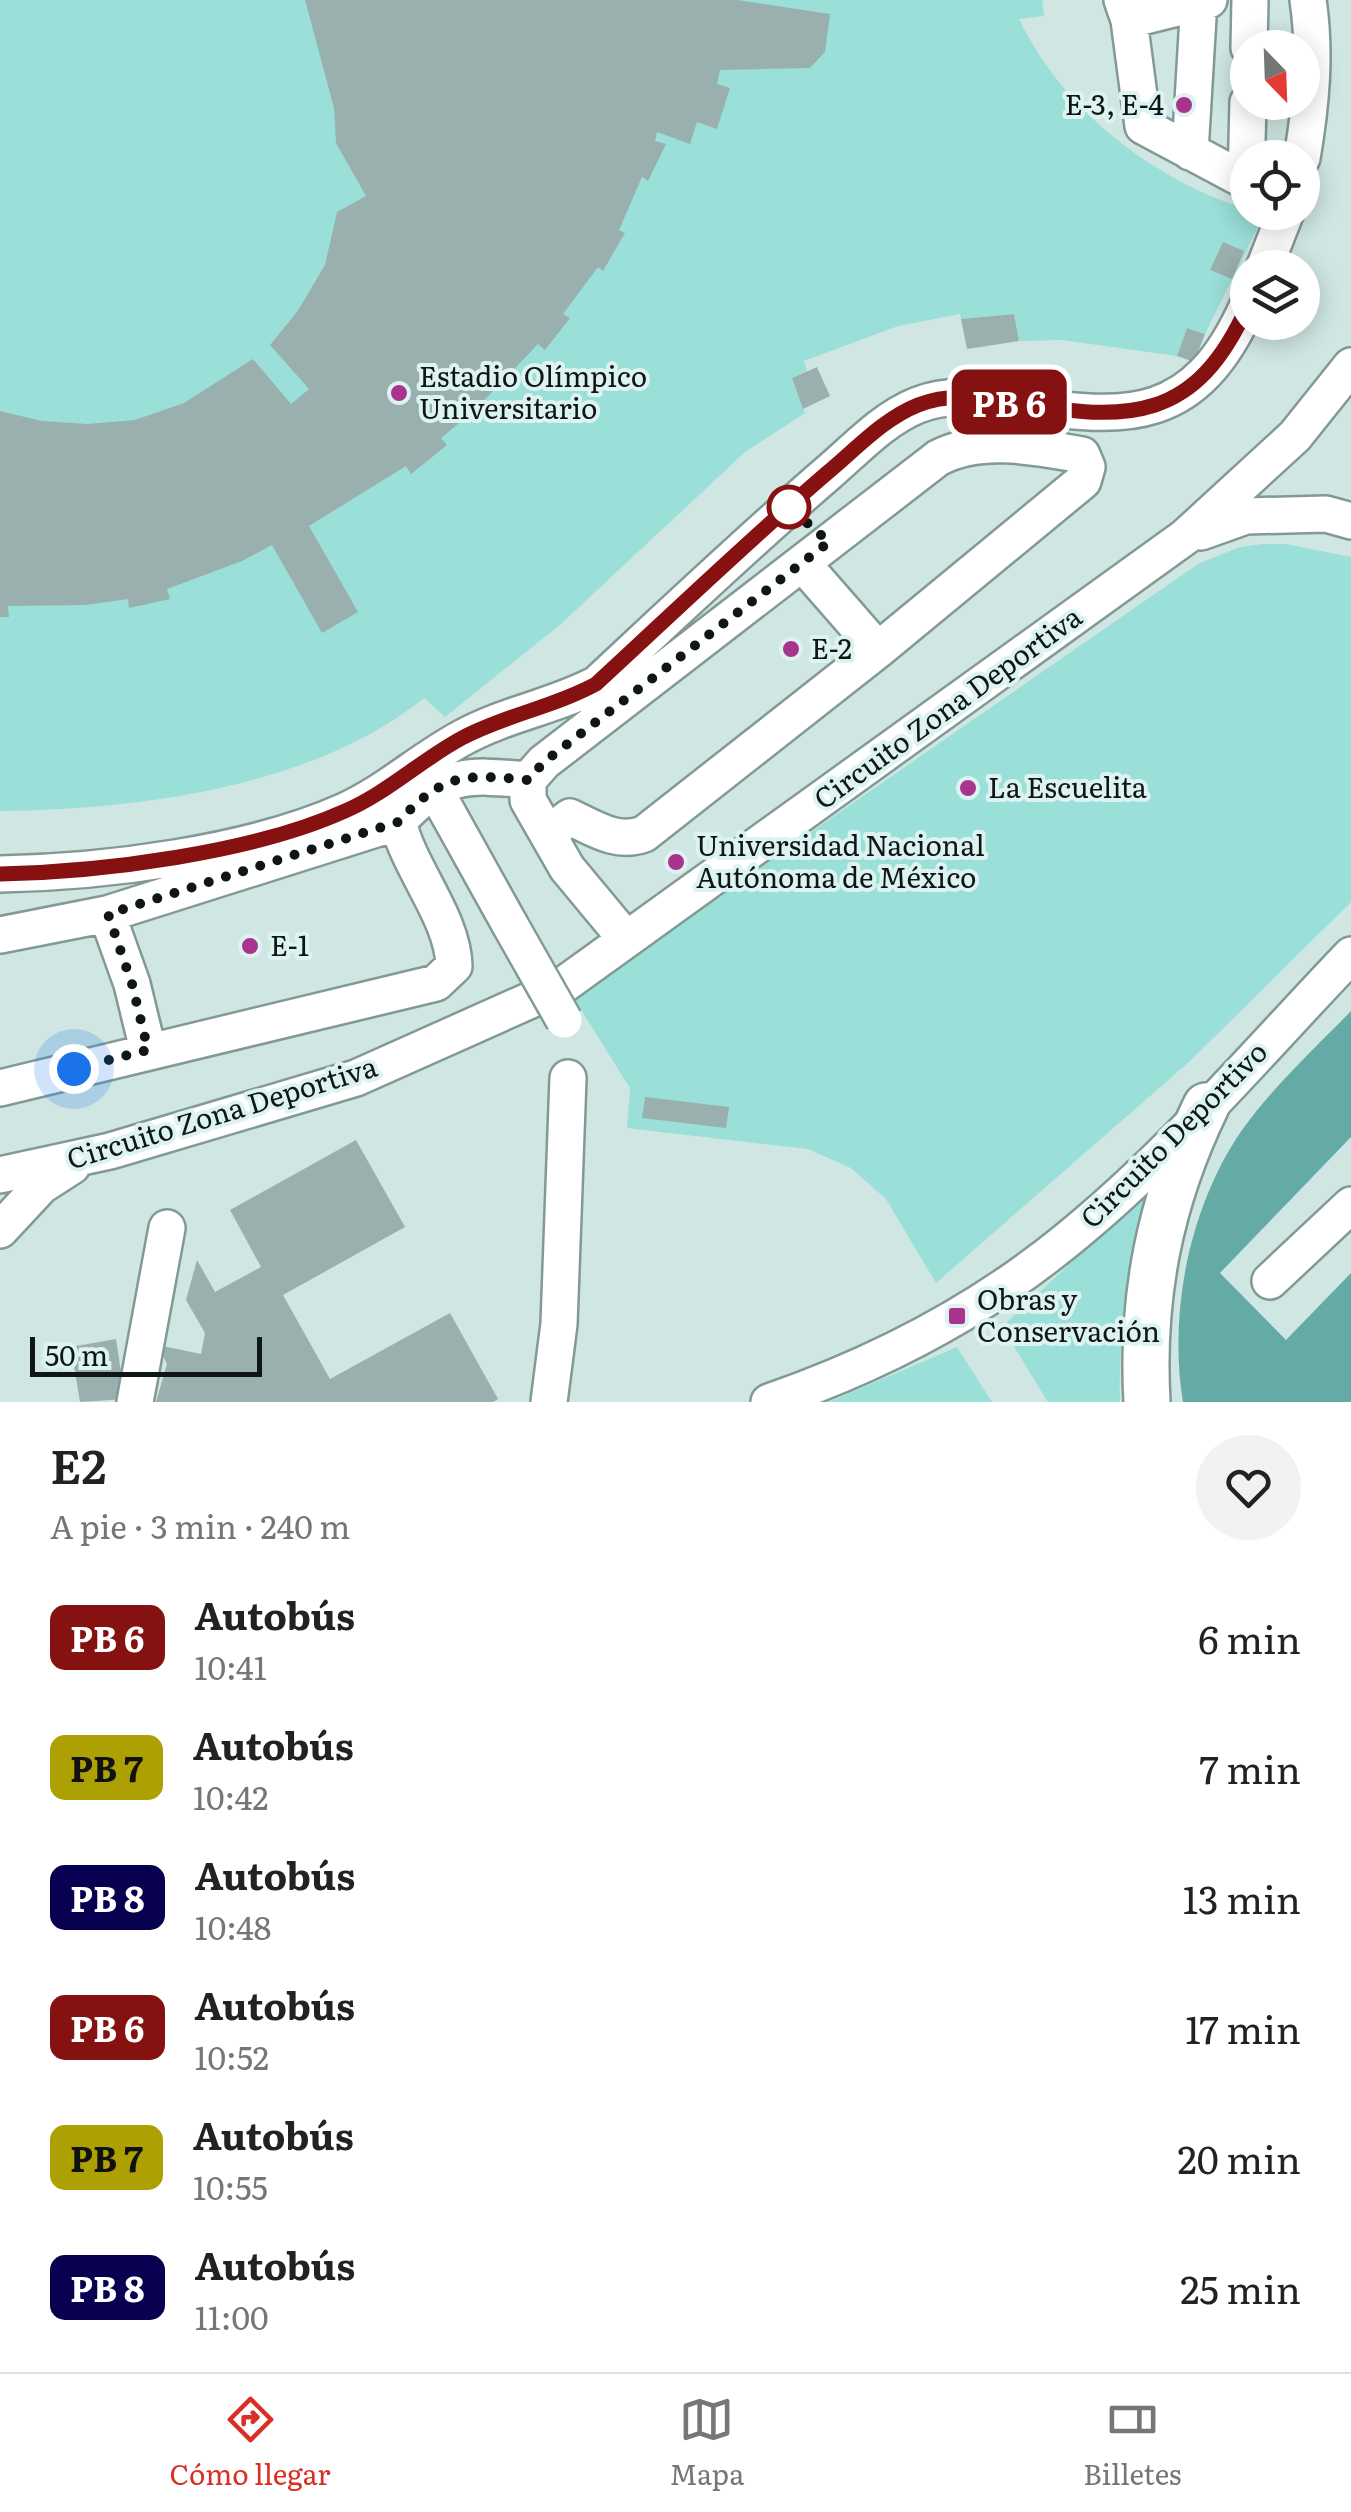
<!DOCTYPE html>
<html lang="es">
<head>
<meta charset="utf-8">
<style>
  :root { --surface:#fff; --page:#f2f2f2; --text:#222; --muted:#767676; --line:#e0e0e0; --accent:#d93025 }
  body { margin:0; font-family:Literata,serif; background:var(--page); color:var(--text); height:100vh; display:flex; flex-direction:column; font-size:38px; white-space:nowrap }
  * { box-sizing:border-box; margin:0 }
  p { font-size:32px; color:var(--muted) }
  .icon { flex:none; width:55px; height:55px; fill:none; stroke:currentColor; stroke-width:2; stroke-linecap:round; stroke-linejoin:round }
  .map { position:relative; height:1402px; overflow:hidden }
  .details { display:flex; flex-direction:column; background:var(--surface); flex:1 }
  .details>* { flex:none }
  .badge { padding:0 20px; border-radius:15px; font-size:35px; line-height:65px }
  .needle { width:65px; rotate:157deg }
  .buttons { position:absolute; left:1230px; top:30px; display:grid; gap:20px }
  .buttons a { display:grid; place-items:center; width:90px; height:90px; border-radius:50%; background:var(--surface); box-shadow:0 5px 25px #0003; font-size:50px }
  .scale { position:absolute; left:30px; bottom:25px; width:232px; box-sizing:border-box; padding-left:10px; border:5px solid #0f1716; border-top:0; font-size:28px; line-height:35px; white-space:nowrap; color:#0f1716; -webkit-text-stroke:8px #dcf3f1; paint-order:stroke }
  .you { position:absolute; width:50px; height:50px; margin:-25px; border:8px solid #fff; border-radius:50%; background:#1a73e8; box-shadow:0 0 0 15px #1a73e833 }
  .map>.badge { position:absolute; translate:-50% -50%; box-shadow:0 0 0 5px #fff }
  .round { display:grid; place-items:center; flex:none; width:105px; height:105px; border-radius:52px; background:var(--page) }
  .summary { display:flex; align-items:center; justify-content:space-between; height:170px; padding:0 50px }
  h1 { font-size:48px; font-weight:600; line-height:75px }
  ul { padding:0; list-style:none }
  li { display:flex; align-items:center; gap:30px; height:130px; padding:0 50px }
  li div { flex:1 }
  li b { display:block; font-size:38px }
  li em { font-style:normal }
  li .badge { min-width:110px; font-weight:700; text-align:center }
  .tabs { display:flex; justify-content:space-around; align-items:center; height:140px; border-top:2px solid var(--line); background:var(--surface); font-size:28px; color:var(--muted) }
  .tabs a { display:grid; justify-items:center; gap:5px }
  .tabs .on { color:var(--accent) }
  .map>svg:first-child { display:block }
  .green { fill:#9adfd8 }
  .forest { fill:#65aba5 }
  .building { fill:#9ab0ae }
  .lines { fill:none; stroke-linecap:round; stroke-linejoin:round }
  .minor-casing { stroke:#839996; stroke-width:40 }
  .major-casing { stroke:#839996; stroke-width:50 }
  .minor { stroke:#fff; stroke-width:35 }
  .major { stroke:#fff; stroke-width:45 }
  .minor-bridge-casing { stroke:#839996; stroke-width:40; stroke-linecap:butt }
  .minor-bridge { stroke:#fff; stroke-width:35 }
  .line-casing { stroke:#fff; stroke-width:22 }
  .line { stroke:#861111; stroke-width:15 }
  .walk { stroke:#0f1716; stroke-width:10; stroke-dasharray:0 18 }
  .poi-dot { fill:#a8348e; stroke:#dcf3f1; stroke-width:4 }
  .stop-dot { fill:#fff; stroke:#861111; stroke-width:5 }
  .labels { text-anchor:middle; stroke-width:8; stroke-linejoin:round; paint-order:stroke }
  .poi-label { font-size:28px; fill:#0f1716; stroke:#dcf3f1; text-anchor:start }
  .street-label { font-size:28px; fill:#0f1716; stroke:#dcf3f1 }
</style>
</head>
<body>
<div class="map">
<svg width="1351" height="1402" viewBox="0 0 1351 1402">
  <rect width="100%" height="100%" fill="#cfe6e3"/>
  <path class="green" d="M0 0H1042L1044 16 1019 19C1067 118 1163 186 1264 215L1205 334 1187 328 1177 356 1062 340 1019 341 1014 314 961 319 960 314 898 326 804 361 807 371 792 378 805 413 745 452 562 623 445 717 424 698C314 787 137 810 0 811Z
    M1263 544H1286L1351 557V902L1189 1062 936 1283 886 1199 851 1168 808 1149 627 1128 630 1088 573 997 1198 564 1240 547Z
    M1145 1194C1129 1264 1118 1330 1120 1402H1048L1002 1327Z
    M957 1347 992 1402H828H829Z"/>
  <path class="forest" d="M1351 1011V1137L1220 1273 1286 1340 1351 1273V1402H1183C1168 1312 1190 1205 1242 1130 1273 1087 1314 1049 1351 1011Z"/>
  <path class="building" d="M305 0H737L830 14 825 52 810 68 720 70 717 84 730 88 717 129 697 122 690 144 657 132 655 141 666 144 648 181 642 177 619 230 625 233 603 271 598 267 563 314 570 318 545 350 538 344 476 409 441 438 447 445 411 474 406 466 309 526 358 612 322 633 272 545 242 561 167 589 170 599 129 608 128 599 86 605 8 606 9 617H0V411L42 421 87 424 135 420 184 403 253 359 291 404 309 389 270 345 297 312 325 265 337 212 366 196 336 143 334 108Z
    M1223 242 1244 251 1232 279 1210 270Z
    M1014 314 1019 341 967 349 961 319Z
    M1187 328 1205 334 1194 362 1177 356Z
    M817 367 830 396 803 409 792 378Z
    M645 1097 729 1107 726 1128 642 1118Z
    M356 1140 405 1227 283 1295 330 1379 450 1313 498 1399 493 1402H156L167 1364 158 1345 201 1354 205 1333 186 1300 197 1260 215 1292 261 1267 230 1210Z
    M116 1339 125 1399 80 1402 71 1347Z"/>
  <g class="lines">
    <g class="minor-casing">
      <path id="minor" d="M1122 0 1129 20 1143 126 1246 181 1248 102
        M1129 20 1209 0
        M1249 48 1250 0
        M1190 152 1199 0
        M1302 158C1311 105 1316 53 1308 0
        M1264 268 1286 212
        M1201 532 1246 516 1326 514 1351 521
        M802 563 878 650
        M435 790 509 923
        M549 833 570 817C595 829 617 844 644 834L878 650 1083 481 1087 467 1082 455C1036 447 981 435 938 458L544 762 528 780V800L567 868 626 939
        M0 874C105 872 249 854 345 811 387 792 421 760 462 738 505 714 554 707 597 684 673 613 749 541 828 473 856 449 883 419 918 405 950 392 984 398 1016 403 1130 422 1196 422 1248 305
        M107 914 132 984 148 1050
        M0 935 107 914 398 822
        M0 1088 436 983 454 966C453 918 410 871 398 822 444 773 463 774 528 780
        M0 1175 110 1151 356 1078 562 986 1185 537 1295 436 1351 366
        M0 1230 41 1186 72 1166
        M1270 1281 1351 1205
        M135 1402 167 1228
        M549 1402 559 1324 568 1078
        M769 1402C876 1365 979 1312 1067 1240 1171 1156 1259 1051 1351 955"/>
    </g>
    <g class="major-casing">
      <path id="major" d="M1147 1402C1141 1296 1160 1201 1206 1106"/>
    </g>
    <use href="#minor" class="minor"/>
    <use href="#major" class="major"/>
    <g class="minor-bridge-casing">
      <path id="minor-bridge" d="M509 923 564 1020"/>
    </g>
    <use href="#minor-bridge" class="minor-bridge"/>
  </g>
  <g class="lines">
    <g class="line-casing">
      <path id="line" d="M0 874C102 872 252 853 345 811 387 793 421 760 462 738 505 715 554 707 596 684 673 613 748 541 827 473 856 449 883 419 918 405 950 392 984 398 1016 403 1129 422 1196 422 1248 305"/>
    </g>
    <use href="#line" class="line"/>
    <path class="walk" d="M74 1069 148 1050 132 984 108 914 398 822C444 773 463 774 528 780L544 762 829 542 789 507"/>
  </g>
  <g class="poi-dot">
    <circle cx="1184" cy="105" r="10"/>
    <circle cx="399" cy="393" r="10"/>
    <circle cx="791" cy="649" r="10"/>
    <circle cx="968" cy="788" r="10"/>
    <circle cx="676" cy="862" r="10"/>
    <circle cx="250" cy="946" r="10"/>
    <rect x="947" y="1306" width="20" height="20" rx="5"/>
  </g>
  <circle class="stop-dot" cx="789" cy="507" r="20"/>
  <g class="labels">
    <g class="poi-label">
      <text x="1164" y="115" text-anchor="end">E-3, E-4</text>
      <text x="419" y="387">Estadio Olímpico<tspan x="419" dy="32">Universitario</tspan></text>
      <text x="811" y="659">E-2</text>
      <text x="988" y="798">La Escuelita</text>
      <text x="696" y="856">Universidad Nacional<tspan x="696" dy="32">Autónoma de México</tspan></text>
      <text x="270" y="956">E-1</text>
      <text x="977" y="1310">Obras y<tspan x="977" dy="32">Conservación</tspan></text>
    </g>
    <g class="street-label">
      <text transform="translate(948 708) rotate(-36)" y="10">Circuito Zona Deportiva</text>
      <text transform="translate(222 1113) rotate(-17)" y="10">Circuito Zona Deportiva</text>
      <text transform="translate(1174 1135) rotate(-45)" y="10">Circuito Deportivo</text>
    </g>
  </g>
</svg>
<div class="buttons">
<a><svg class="needle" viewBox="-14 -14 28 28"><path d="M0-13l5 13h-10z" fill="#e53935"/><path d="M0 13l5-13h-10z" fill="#767676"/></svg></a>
<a><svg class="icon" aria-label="locate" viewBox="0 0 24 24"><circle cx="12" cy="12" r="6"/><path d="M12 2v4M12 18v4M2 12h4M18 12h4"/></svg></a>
<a><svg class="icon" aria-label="layers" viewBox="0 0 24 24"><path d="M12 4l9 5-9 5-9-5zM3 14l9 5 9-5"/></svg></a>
</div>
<div class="scale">50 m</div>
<div class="you" style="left:74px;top:1069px"></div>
<b class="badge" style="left:1009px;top:402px;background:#861111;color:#fff">PB 6</b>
</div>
<section class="details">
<div class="summary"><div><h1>E2</h1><p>A pie · 3 min · 240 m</p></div><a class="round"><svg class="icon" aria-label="heart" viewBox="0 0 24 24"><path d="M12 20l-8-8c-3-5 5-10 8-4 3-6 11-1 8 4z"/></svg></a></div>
<ul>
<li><span class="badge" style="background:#861111;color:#fff">PB 6</span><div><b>Autobús</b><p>10:41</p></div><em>6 min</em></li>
<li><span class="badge" style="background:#aca003;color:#111">PB 7</span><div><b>Autobús</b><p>10:42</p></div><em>7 min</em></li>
<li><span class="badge" style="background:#080050;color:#fff">PB 8</span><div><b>Autobús</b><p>10:48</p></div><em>13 min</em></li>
<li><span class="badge" style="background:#861111;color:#fff">PB 6</span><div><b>Autobús</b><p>10:52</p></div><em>17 min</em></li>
<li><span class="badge" style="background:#aca003;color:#111">PB 7</span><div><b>Autobús</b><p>10:55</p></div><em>20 min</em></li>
<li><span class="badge" style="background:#080050;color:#fff">PB 8</span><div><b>Autobús</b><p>11:00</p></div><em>25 min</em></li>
</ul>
</section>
<nav class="tabs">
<a class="on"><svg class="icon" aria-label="directions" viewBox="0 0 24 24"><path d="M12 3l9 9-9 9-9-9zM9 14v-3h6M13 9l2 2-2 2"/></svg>Cómo llegar</a>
<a><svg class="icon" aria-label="map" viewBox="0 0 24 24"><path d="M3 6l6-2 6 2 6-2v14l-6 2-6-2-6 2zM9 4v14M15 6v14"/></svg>Mapa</a>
<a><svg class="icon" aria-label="tickets" viewBox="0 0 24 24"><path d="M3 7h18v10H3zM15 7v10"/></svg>Billetes</a>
</nav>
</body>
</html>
